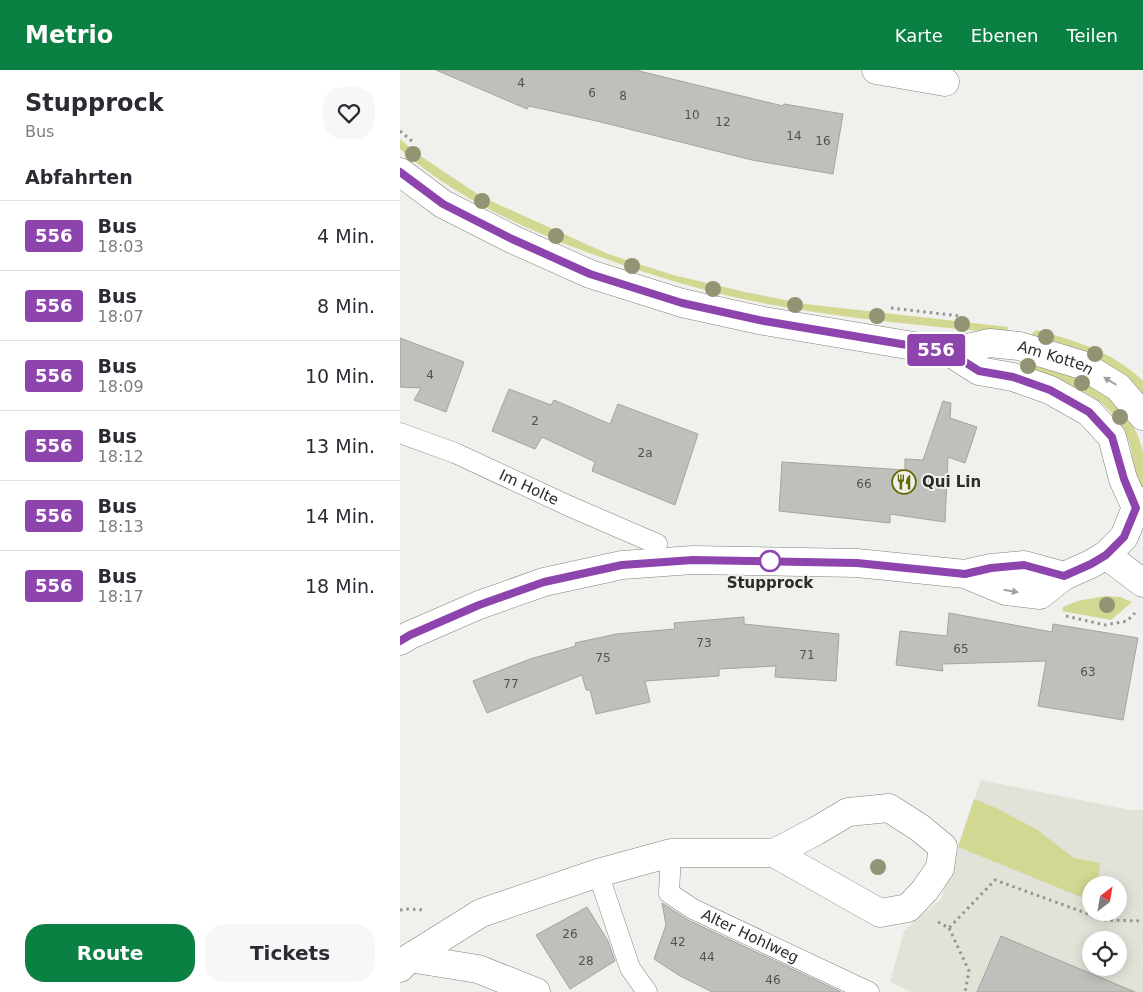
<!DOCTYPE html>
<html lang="de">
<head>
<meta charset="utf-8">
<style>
  :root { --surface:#fff; --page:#f7f7f7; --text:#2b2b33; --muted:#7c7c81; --line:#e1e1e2; --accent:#0b8043 }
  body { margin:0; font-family:"DejaVu Sans",sans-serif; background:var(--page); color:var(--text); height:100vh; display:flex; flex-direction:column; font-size:19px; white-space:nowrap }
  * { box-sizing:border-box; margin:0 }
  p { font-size:16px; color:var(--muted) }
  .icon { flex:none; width:28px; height:28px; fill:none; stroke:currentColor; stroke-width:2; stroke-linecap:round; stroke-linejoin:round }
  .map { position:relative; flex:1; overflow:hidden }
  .drawer { display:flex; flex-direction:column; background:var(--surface); width:400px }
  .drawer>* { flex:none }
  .badge { padding:0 10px; border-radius:4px; font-size:18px; line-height:32px }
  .needle { width:32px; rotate:31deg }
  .buttons { position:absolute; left:682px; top:806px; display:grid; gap:10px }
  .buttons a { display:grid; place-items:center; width:45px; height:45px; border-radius:50%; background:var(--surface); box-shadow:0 2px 12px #0003; font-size:25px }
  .map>.badge { position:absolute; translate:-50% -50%; box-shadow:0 0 0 2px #fff }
  h2 { padding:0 25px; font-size:19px; line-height:45px }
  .round { display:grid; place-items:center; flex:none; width:52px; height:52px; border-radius:20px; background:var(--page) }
  .overview { display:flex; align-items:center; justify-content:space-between; height:85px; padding:0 25px }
  h1 { font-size:24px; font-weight:700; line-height:38px }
  .button { display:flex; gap:10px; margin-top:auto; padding:10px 25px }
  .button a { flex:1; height:58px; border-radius:20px; background:var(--accent); color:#fff; font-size:20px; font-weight:700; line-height:58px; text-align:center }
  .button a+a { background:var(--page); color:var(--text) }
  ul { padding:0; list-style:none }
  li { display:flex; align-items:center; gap:15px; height:70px; padding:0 25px; border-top:1px solid var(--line) }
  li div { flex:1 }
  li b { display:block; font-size:19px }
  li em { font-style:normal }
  li .badge { min-width:55px; font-weight:700; text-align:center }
  header { display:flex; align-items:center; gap:30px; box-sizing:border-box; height:70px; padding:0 25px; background:var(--accent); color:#fff }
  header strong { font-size:24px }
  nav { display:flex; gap:28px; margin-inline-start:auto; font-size:18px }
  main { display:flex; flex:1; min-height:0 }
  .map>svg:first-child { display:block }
  .built { fill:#e2e3d8; fill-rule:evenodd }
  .green { fill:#d2d791 }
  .building { fill:#bfc0bc; stroke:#a3a39f }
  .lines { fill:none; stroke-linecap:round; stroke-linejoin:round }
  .lane-casing { stroke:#80817d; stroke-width:21 }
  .street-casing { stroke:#80817d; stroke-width:29 }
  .secondary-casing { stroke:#80817d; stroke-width:29 }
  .path { stroke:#949491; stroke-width:3; stroke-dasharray:2.5 4; stroke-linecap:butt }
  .lane { stroke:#fff; stroke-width:20 }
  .street { stroke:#fff; stroke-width:28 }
  .secondary { stroke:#fff; stroke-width:28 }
  .tree { fill:#929474 }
  .oneway { fill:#a0a0a0 }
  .line-casing { stroke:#fff; stroke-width:11 }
  .line { stroke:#8e44ad; stroke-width:8 }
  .stop-dot { fill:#fff; stroke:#8e44ad; stroke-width:2.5 }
  .labels { text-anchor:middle; stroke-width:4; stroke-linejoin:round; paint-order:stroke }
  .number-label { font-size:12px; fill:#51524f }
  .street-label { font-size:15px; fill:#2c2d2b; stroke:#f0f0ec }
  .poi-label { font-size:15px; font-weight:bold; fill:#2c2d2b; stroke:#f0f0ec; text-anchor:start }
  .stop-label { font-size:15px; font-weight:bold; fill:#2c2d2b; stroke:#f0f0ec }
</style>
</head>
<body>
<header>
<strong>Metrio</strong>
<nav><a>Karte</a><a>Ebenen</a><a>Teilen</a></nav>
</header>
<main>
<section class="drawer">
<div class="overview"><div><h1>Stupprock</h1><p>Bus</p></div><a class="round"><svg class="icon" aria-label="heart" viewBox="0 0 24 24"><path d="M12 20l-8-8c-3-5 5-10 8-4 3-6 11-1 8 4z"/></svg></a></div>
<h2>Abfahrten</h2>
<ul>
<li><span class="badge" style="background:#8e44ad;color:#fff">556</span><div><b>Bus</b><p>18:03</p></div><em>4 Min.</em></li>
<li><span class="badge" style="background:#8e44ad;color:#fff">556</span><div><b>Bus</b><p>18:07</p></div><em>8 Min.</em></li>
<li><span class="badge" style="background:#8e44ad;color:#fff">556</span><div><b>Bus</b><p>18:09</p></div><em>10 Min.</em></li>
<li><span class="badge" style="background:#8e44ad;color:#fff">556</span><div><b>Bus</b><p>18:12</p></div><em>13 Min.</em></li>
<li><span class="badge" style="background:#8e44ad;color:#fff">556</span><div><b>Bus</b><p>18:13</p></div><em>14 Min.</em></li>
<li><span class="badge" style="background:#8e44ad;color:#fff">556</span><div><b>Bus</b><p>18:17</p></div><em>18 Min.</em></li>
</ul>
<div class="button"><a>Route</a><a>Tickets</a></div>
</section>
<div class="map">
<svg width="743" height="922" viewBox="0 0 743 922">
  <rect width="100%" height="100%" fill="#f0f0ec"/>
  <path class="built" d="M581 710 731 740H743V922H511L490 912 504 861 541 829ZM691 815H719V842H691ZM691 870H719V898H691Z"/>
  <path class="green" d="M0 69 19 85 82 127 208 184 273 205 345 222 405 234 608 257 607 264C514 254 421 247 329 226 279 214 230 198 181 180 118 156 50 124 0 79Z
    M636 260C674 270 714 282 743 311V325L735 315 718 301 627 268Z
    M624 290C637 293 652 295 665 301 700 317 736 343 743 383 743 397 743 412 743 425 741 420 737 414 736 407 733 394 733 382 728 369 711 325 664 310 622 300Z
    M705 526 720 527 732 532 711 550 662 541 663 537 677 531Z
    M574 729 596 738 636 759 674 788 700 793 697 815H691V831L558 777Z"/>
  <path class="building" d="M36 0H235L383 36 384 34 443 44 433 104 352 90 201 52 129 36 127 39Z
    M0 268 64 292 46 342 14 330 21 318 0 317Z
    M109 319 151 335 154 330 210 354 218 334 298 364 275 435 192 401 195 392 142 367 135 379 92 361Z
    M543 331 551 333 550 348 577 357 565 393 548 387 545 452 490 444V453L379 441 382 392 505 400V389L523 390Z
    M549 543 652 562 653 554 738 568 723 650 638 636 646 591 542 594 543 601 496 595 500 561 547 566Z
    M344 547V554L439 564 436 611 375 607 376 596 319 599V606L245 611 250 632 196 644 190 620H186L182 605 87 643 73 611 130 589 176 576 175 573 216 564 275 559 274 553Z
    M262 833 288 850 441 922H312L280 906 254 889 266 855Z
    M187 837 208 871 215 891 170 919 136 865Z
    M601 866 735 922H577Z"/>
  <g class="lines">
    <g class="lane-casing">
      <g id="lane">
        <path id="s1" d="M0 363 55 383 169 436 257 474"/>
        <path id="s2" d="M271 783 269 823 293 839 469 922"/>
        <path d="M198 803 230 898 247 922"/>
      </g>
    </g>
    <g class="street-casing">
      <path id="street" d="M476 0 545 12
        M706 485 743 513
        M9 888 78 899 136 922
        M0 898 9 888 81 843 198 803 271 783H374L416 761 448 742 489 738 520 758 543 777 540 798 525 820 508 838 480 843 374 783"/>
    </g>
    <g class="secondary-casing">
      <g id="secondary">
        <path id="s3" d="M0 102 43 134 112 169 190 204 282 233 364 251 549 282 590 273 619 276 682 295 718 317 743 346"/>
        <path d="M549 282 579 301 613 307 650 320 689 342 712 367 723 409 736 438"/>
        <path d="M565 504 591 498 624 495 664 506"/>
        <path d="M0 571 10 565 79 535 144 512 222 495 293 490 457 493 565 504 606 521 640 525 664 506 691 494 706 485 724 467 736 438 743 431"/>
      </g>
    </g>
    <path class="path" d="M0 61 13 72
      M491 238 560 246
      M666 546 705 555 727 551 735 543
      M0 840 8 839 24 840
      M538 852 549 858 595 810 705 850 743 851
      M549 858 569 901 565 922"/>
    <use href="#lane" class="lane"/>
    <use href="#street" class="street"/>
    <use href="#secondary" class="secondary"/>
  </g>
  <g class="tree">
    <circle cx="13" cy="84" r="8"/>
    <circle cx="82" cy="131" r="8"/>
    <circle cx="156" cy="166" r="8"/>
    <circle cx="232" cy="196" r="8"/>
    <circle cx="313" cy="219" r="8"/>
    <circle cx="395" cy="235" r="8"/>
    <circle cx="477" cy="246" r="8"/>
    <circle cx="562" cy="254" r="8"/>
    <circle cx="646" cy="267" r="8"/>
    <circle cx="695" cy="284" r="8"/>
    <circle cx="628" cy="296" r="8"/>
    <circle cx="682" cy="313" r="8"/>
    <circle cx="720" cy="347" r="8"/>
    <circle cx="707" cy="535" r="8"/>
    <circle cx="478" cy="797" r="8"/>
  </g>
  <defs><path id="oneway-solid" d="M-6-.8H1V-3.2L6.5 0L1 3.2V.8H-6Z" transform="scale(1.25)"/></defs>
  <g class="oneway">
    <use href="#oneway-solid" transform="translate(710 311) rotate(-149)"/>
    <use href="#oneway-solid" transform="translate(611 521) rotate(10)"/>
  </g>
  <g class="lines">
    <g class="line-casing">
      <path id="line" d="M0 102 43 134 112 169 190 204 282 233 364 251 549 282 579 301 613 307 650 320 689 342 712 367 724 409 736 438 724 467 706 485 691 494 664 506 624 495 591 498 565 504 457 493 293 490 222 495 144 512 79 535 10 565 0 571"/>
    </g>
    <use href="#line" class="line"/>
  </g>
  <defs>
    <g id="restaurant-ring" transform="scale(1.25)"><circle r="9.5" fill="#f0f0ec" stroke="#656804" stroke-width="1.5"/><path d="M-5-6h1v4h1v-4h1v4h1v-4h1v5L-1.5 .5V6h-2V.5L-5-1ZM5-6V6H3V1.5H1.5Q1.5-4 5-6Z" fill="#656804"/></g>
  </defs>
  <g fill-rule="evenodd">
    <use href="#restaurant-ring" x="504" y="412"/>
  </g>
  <circle class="stop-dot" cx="370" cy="491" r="10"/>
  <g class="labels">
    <g class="number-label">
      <text x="121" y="17">4</text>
      <text x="192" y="27">6</text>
      <text x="223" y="30">8</text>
      <text x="292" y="49">10</text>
      <text x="323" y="56">12</text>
      <text x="394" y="70">14</text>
      <text x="423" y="75">16</text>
      <text x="30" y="309">4</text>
      <text x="135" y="355">2</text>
      <text x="245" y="387">2a</text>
      <text x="464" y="418">66</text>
      <text x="304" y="577">73</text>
      <text x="561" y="583">65</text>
      <text x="407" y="589">71</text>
      <text x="203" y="592">75</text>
      <text x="688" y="606">63</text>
      <text x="111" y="618">77</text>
      <text x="170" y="868">26</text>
      <text x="278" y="876">42</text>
      <text x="307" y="891">44</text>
      <text x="186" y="895">28</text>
      <text x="373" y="914">46</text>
    </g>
    <g class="street-label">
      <text dy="5" stroke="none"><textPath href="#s3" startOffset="694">Am Kotten</textPath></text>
      <text dy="5" stroke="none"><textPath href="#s1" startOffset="140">Im Holte</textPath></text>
      <text dy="5" stroke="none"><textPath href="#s2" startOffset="132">Alter Hohlweg</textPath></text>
    </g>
    <g class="poi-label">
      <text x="522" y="417">Qui Lin</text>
    </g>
    <g class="stop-label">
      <text x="370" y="518">Stupprock</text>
    </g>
  </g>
</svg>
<div class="buttons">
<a><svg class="needle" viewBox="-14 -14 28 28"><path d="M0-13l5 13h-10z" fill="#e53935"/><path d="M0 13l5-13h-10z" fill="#7c7c81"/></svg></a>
<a><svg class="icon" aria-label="locate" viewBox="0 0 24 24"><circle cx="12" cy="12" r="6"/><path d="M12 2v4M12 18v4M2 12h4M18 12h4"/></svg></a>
</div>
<b class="badge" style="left:536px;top:280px;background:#8e44ad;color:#fff">556</b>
</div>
</main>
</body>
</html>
